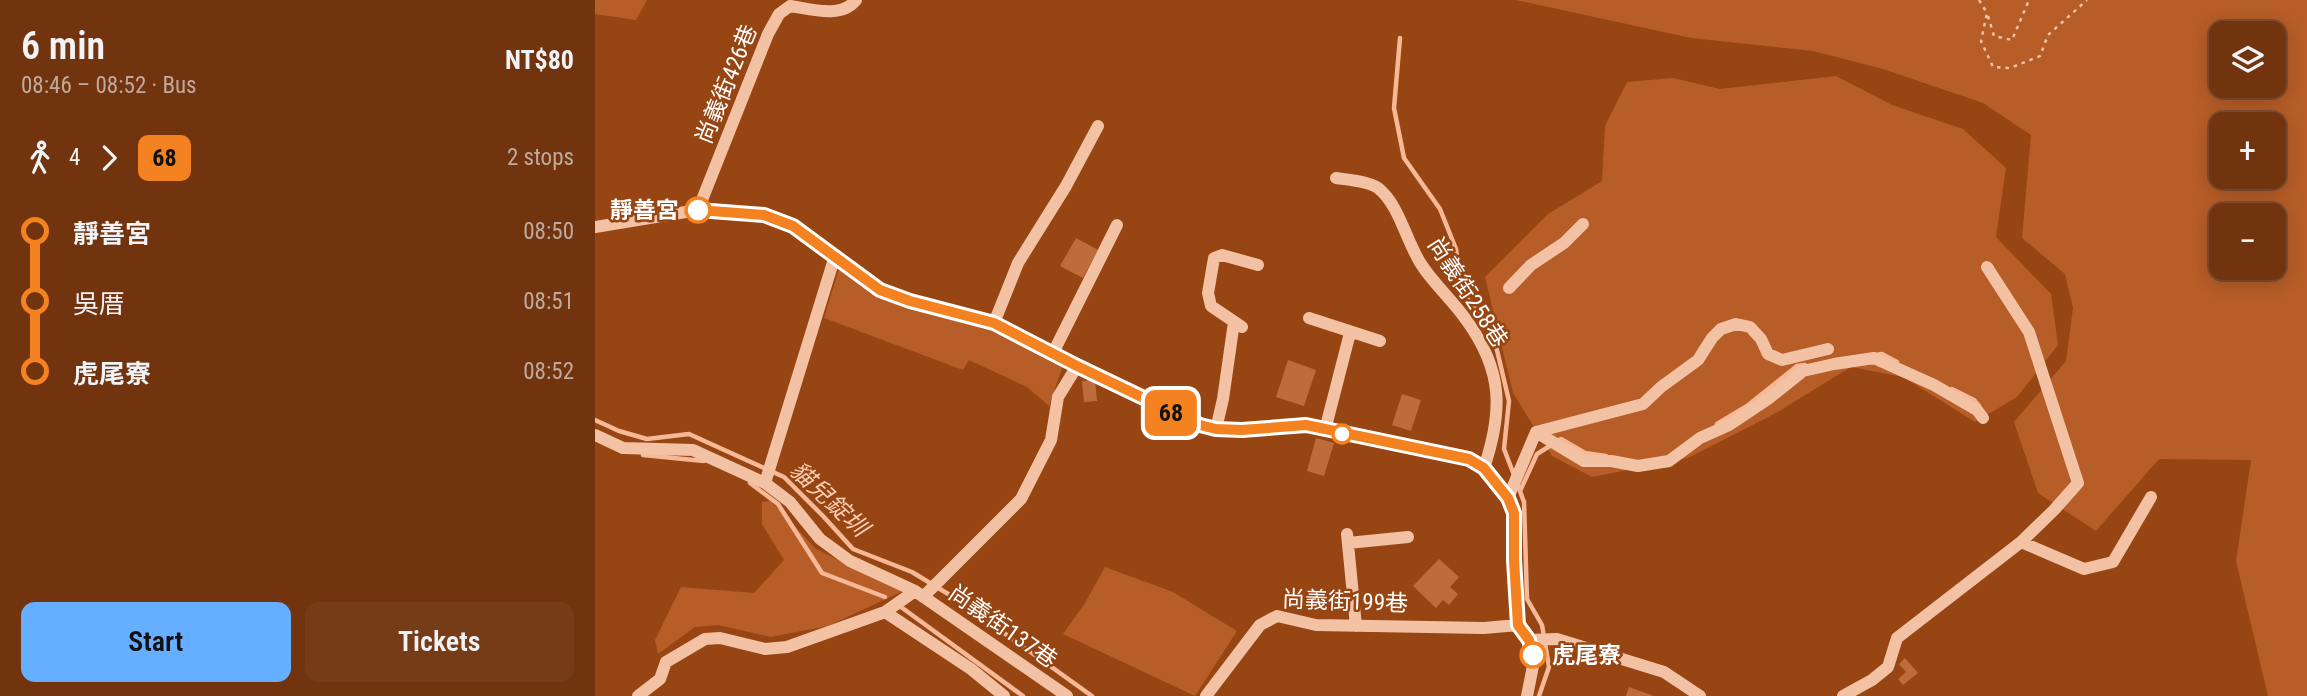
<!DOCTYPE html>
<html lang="en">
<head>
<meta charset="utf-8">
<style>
  :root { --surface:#71340e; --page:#763c17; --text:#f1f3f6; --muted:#c0aa9e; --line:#834f2e; --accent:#66aeff }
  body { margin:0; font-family:"Roboto Condensed","Noto Sans TC",sans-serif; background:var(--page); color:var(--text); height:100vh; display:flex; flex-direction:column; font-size:26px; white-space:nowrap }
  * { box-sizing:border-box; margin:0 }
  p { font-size:23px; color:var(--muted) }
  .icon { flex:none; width:38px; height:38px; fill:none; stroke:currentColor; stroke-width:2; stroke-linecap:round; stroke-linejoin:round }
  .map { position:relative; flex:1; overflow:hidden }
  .drawer { display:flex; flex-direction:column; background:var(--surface); width:595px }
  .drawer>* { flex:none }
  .badge { padding:0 14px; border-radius:10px; font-size:24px; line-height:46px }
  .tools { position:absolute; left:1614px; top:21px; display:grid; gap:14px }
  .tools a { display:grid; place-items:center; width:77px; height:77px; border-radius:14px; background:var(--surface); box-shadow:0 4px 18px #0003,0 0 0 2px var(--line); font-size:35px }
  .map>.badge { position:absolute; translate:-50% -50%; box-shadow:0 0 0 4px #fff }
  .legs { display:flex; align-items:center; gap:10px; height:77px; padding:0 21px; font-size:23px }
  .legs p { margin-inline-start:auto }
  .head { display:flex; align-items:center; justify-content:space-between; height:119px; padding:0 21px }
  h1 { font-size:38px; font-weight:600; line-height:52px }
  .primary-button { display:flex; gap:14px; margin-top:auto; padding:14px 21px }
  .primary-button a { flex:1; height:80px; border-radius:14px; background:var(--accent); color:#111; font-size:28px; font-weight:600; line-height:80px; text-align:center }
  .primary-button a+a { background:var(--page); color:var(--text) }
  ul { padding:0 21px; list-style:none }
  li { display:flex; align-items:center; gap:24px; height:70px; font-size:26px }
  li i { display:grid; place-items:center; width:10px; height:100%; margin:0 9px; background:currentColor }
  li i::after { content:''; width:18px; height:18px; margin:-9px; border:5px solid; border-radius:50%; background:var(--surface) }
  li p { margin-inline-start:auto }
  li:first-child i { background:linear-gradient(#0000 50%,currentColor 0) }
  li:last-child i { background:linear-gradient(currentColor 50%,#0000 0) }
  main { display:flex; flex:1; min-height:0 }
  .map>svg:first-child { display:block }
  .green { fill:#b75d28; fill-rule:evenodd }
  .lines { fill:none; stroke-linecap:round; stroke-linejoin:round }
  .stream { stroke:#f6b896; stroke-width:4.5 }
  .building { fill:#bf6c3b }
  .path { stroke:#f3c1a4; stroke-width:2.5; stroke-dasharray:3.5 5; stroke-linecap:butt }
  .minor { stroke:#f3c1a4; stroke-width:12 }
  .line-1-casing { stroke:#fff; stroke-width:16 }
  .line-1 { stroke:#f58220; stroke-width:10 }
  .stop-1-dot { fill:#fff; stroke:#f58220; stroke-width:3.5 }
  .labels { text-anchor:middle; stroke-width:5; stroke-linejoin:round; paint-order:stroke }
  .street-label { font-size:23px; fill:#fff; stroke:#974512 }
  .stop-label { font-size:23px; font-weight:bold; fill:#fff; stroke:#974512; text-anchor:end }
  .water-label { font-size:24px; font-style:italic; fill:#faceb4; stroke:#974512 }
</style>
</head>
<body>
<main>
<section class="drawer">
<div class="head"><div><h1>6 min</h1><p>08:46 – 08:52 · Bus</p></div><b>NT$80</b></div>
<div class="legs"><svg class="icon" aria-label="walk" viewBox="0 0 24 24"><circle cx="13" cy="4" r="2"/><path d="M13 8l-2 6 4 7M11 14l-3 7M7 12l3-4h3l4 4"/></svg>4<svg class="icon" aria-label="forward" viewBox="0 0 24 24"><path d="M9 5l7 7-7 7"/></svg><b class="badge" style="background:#f58220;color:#111">68</b><p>2 stops</p></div>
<ul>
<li><i style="color:#f58220"></i><b>靜善宮</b><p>08:50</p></li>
<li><i style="color:#f58220"></i><span>吳厝</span><p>08:51</p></li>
<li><i style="color:#f58220"></i><b>虎尾寮</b><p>08:52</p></li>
</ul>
<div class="primary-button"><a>Start</a><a>Tickets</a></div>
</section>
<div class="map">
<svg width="1712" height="696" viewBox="0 0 1712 696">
  <rect width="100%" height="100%" fill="#974512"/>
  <path class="green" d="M0 0H52L41 20 0 14Z
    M921 0H1712V696H1673L1641 561 1656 460 1564 459 1501 531 1443 493 1419 422 1471 361 1478 308 1470 274 1427 238 1436 135 1388 103 1288 69 1218 51 1096 38ZM1626 33H1678V86H1626ZM1626 124H1678V177H1626ZM1626 215H1678V268H1626Z
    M1241 76 1297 105 1368 129 1411 168 1401 237 1456 294 1463 345 1422 397 1380 422 1308 377 1256 367 1181 413 1093 458 997 477 957 456 918 393 890 277 953 214 1007 181 1010 126 1032 82 1078 78 1125 89Z
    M244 269 280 294 399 329 468 365 454 406 432 387 374 360 368 370 229 318Z
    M176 501 221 549 308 591 233 626 176 637 123 625 100 627 63 654 60 640 86 587 159 593 189 560 167 524V502Z
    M510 567 578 592 642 631 600 696 468 634 490 603Z"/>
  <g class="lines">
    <path class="stream" d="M805 38 799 108 809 158 845 209 861 249 866 291 897 329 914 401 909 449 919 475
      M1281 355 1287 354 1302 362
      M1357 389 1379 400 1384 406
      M0 420 24 431 52 439 94 434 189 477 228 516 258 549 317 572 363 600 497 696
      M1122 424 1152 406 1202 366 1210 365
      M48 455 109 461
      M155 483 183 504 227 573 290 597
      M922 483 929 502 932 599 947 625 954 667 944 696
      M925 491 942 454 966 439 990 453 1011 456
      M306 607 428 696"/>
  </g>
  <path class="building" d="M481 238 503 250 488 278 465 266Z
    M693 360 721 370 709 406 681 397Z
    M500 380 502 401 489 402 487 381Z
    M807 394 826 400 816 431 797 425Z
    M721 438 739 443 729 476 712 471Z
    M844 559 864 577 855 587 863 594 854 605 848 600 841 608 818 586Z
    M1310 658 1323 673 1308 685 1303 679 1311 672 1304 664Z
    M1034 687 1059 696H1031Z"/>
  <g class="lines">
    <path class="path" d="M1384 0 1392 13 1386 41 1398 67 1415 68 1445 56 1453 35 1492 0
      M1393 16 1399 36 1417 40 1434 0"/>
    <path class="minor" d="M741 178C754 180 773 181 783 188 805 205 812 245 828 267 841 286 859 302 872 321 908 371 908 411 889 468
      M103 210 173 34 184 14 195 6C216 9 246 19 261 0
      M0 227 103 210 169 215 198 226 285 290 315 301 399 323 605 425 621 429 647 430 711 425 874 459 889 468 913 498 919 513V560L923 625 934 640 939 661 932 696
      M914 288 936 265 969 243 988 224
      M714 318 785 341
      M399 323 423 263 471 186 503 126
      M647 327 616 306 613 293 619 258 627 255 663 265
      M458 353 522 225
      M621 429 628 399 639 322
      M730 430 755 333
      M941 432 989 461H1016L1043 466 1074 461 1105 438 1134 425 1173 399 1208 371 1239 364 1279 358 1339 385 1382 410 1388 418
      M941 432 1048 404 1066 387 1103 360 1117 338 1126 329 1141 324 1155 327 1166 339 1173 354 1187 360 1233 349
      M0 435 28 448 98 450 170 483 195 502 225 539 255 561 320 591 472 696
      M170 483 239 259
      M913 498 941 432
      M752 534 761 626
      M1426 542 1489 569 1518 562 1556 497
      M753 543 813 537
      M328 597 426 499 456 440 463 397 482 366
      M290 612 376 669 409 696
      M934 640 962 639 1069 672 1105 696
      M43 696 65 679 71 662 110 639 125 638 170 649 192 647 290 612 320 591
      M611 696 665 625 682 616 721 625 889 628 923 625
      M1248 696 1277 680 1293 667 1302 638 1426 542 1459 510 1483 483 1434 332 1392 267"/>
  </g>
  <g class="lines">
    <g class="line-1-casing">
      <path id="line-1" d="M103 210 169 215 198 226 285 290 315 301 399 323 482 366 605 425 621 429 647 430 711 425 874 459 889 468 913 498 919 513V560L923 625 934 640 938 655"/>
    </g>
    <use href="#line-1" class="line-1"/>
  </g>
  <g class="stop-1-dot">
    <circle cx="103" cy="210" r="12"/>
    <circle cx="747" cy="434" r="9"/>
    <circle cx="938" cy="655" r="12"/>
  </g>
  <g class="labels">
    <g class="street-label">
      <text transform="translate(131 84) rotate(-68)" y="8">尚義街426巷</text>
      <text transform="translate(873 292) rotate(57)" y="8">尚義街258巷</text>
      <text transform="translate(750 601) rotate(2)" y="8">尚義街199巷</text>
      <text transform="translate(408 626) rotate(35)" y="8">尚義街137巷</text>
    </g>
    <g class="stop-label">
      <text x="84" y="218">靜善宮</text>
      <text x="957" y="663" text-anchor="start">虎尾寮</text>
    </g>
    <g class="water-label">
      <text transform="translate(234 499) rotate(43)" y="8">貓兒錠圳</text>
    </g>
  </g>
</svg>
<div class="tools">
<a><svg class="icon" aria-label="layers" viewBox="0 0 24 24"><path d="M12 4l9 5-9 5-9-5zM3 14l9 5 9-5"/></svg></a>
<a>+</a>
<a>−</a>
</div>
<b class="badge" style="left:576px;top:413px;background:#f58220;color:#111">68</b>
</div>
</main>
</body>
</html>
